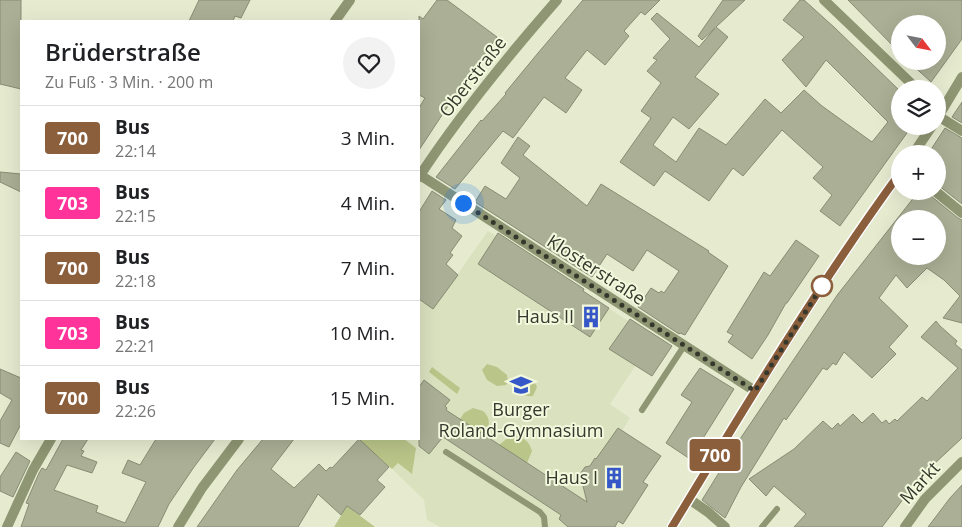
<!DOCTYPE html>
<html lang="de">
<head>
<meta charset="utf-8">
<style>
  :root { --surface:#fff; --page:#f2f2f2; --text:#202124; --muted:#757577; --line:#e0e0e0 }
  body { margin:0; font-family:"Open Sans",sans-serif; background:var(--page); color:var(--text); height:100vh; display:flex; flex-direction:column; font-size:19px; white-space:nowrap }
  * { box-sizing:border-box; margin:0 }
  p { font-size:16px; color:var(--muted) }
  .icon { flex:none; width:28px; height:28px; fill:none; stroke:currentColor; stroke-width:2; stroke-linecap:round; stroke-linejoin:round }
  .map { position:relative; flex:1; overflow:hidden }
  .details { position:absolute; left:20px; top:20px; width:400px; height:420px; display:flex; flex-direction:column; background:var(--surface); border-radius:0px; box-shadow:0 5px 20px #0002 }
  .details>* { flex:none }
  .badge { padding:0 10px; border-radius:4px; font-size:18px; line-height:32px }
  .needle { width:32px; rotate:122deg }
  .buttons { position:absolute; left:891px; top:15px; display:grid; gap:10px }
  .buttons a { display:grid; place-items:center; width:55px; height:55px; border-radius:50%; background:var(--surface); box-shadow:0 5px 20px #0002; font-size:25px }
  .you { position:absolute; width:25px; height:25px; margin:-12px; border:4px solid #fff; border-radius:50%; background:#1a73e8; box-shadow:0 0 0 8px #1a73e833 }
  .map>.badge { position:absolute; translate:-50% -50%; box-shadow:0 0 0 2px #fff }
  .round { display:grid; place-items:center; flex:none; width:52px; height:52px; border-radius:26px; background:var(--page) }
  .headline { display:flex; align-items:center; justify-content:space-between; height:85px; padding:0 25px }
  h1 { font-size:24px; font-weight:600; line-height:38px }
  ul { padding:0; list-style:none }
  li { display:flex; align-items:center; gap:15px; height:65px; padding:0 25px; border-top:1px solid var(--line) }
  li div { flex:1 }
  li b { display:block; font-size:19px }
  li em { font-style:normal }
  li .badge { min-width:55px; font-weight:700; text-align:center }
  .map>svg:first-child { display:block }
  .built { fill:#dae1bf }
  .green { fill:#bac589 }
  .building { fill:#aaaf95; stroke:#878c73; fill-rule:evenodd }
  .lines { fill:none; stroke-linecap:round; stroke-linejoin:round }
  .service { stroke:#8f9673; stroke-width:6 }
  .pedestrian { stroke:#8f9673; stroke-width:10 }
  .minor { stroke:#8f9673; stroke-width:10 }
  .tertiary { stroke:#8f9673; stroke-width:10 }
  .line-casing { stroke:#fff; stroke-width:11 }
  .line { stroke:#8b5e3c; stroke-width:8 }
  .walk { stroke:#35382d; stroke-width:5; stroke-dasharray:0 9 }
  .stop-dot { fill:#fff; stroke:#8b5e3c; stroke-width:2.5 }
  .labels { text-anchor:middle; stroke-width:4; stroke-linejoin:round; paint-order:stroke }
  .street-label { font-size:18px; fill:#35382d; stroke:#f3f9dd }
  .poi-label { font-size:18px; fill:#35382d; stroke:#f3f9dd; text-anchor:end }
</style>
</head>
<body>
<div class="map">
<svg width="962" height="527" viewBox="0 0 962 527">
  <rect width="100%" height="100%" fill="#e6ebd0"/>
  <path class="built" d="M488 231 496 236 497 235 654 338 610 404 630 418 622 431 661 456 644 482 648 485 623 524 618 522 615 527H440L427 520 424 500 381 458 358 439H419V299L433 309Z"/>
  <path class="green" d="M487 364 497 367 507 375 508 382 506 385 497 386 487 380 482 370Z
    M432 367 460 388 457 394 429 372Z
    M522 379C528 378 535 381 537 387L533 396C525 397 518 393 516 384Z
    M473 408 483 411C491 418 490 426 485 435L460 419 464 413Z
    M514 436C524 437 529 441 532 451L527 463 499 445 509 437Z
    M358 439H404L416 448 412 474 398 463 392 469Z
    M347 506 375 527H334Z"/>
  <path class="building" d="M0 0H21V89L0 84Z
    M199 0H250L241 18 235 16 233 21H189Z
    M437 0H447L497 37 448 106 419 150V108L425 98 419 95V16L423 19Z
    M583 0H660L645 15 641 12 624 31 629 36 605 65 587 50 565 78 582 90 566 113 544 97 513 138 503 131 455 189 436 177 481 120 482 121 506 94 505 93 538 53Z
    M723 0H745L716 27 728 37 695 77 719 94 689 129 673 117 653 145 676 162 699 128 726 145 765 99 781 113 804 90 822 106 872 142 888 122 826 60 806 87 782 60 804 37 783 20 800 0H804L835 28 900 91V126H912L840 226 820 211 832 195 813 178 823 167 782 130 743 176 733 168 709 201 665 171 654 186 620 162 651 118 641 111 661 83 647 71 657 60 653 58 670 39 651 19 657 13 699 47 715 28 702 40 698 36Z
    M848 0H962V39L931 82 908 61H938V24H900V53Z
    M962 102V123L952 117Z
    M945 128 962 138V204L938 185V154H928Z
    M518 137 530 146 523 155 587 206 601 184 709 251 708 252 728 266 685 335 680 333 679 334 638 307 651 288 659 293 661 291 664 293 679 271 647 250 633 271 607 254 592 277 475 202 485 186 506 199 520 178 501 163Z
    M0 172 21 174V192L0 182Z
    M432 191 446 200 439 209 456 220 452 228 462 236 450 253 453 255 446 264 458 275 433 309 419 299V212Z
    M919 191H928L931 196 958 218 962 220V323L943 318 960 296 944 280 927 268 907 288 896 275 879 298 908 326 889 347 896 354 872 378 844 352 836 365 833 363 827 370 823 368 786 420 784 418 741 487 725 518 702 500 738 442 838 294ZM900 219H938V256H900Z
    M498 233 584 289 583 291 609 308 590 337 478 264Z
    M796 240 819 256 787 303H786L768 335 752 359 728 342 733 335 727 332 764 272 770 276Z
    M630 319 672 346 652 376 609 349Z
    M936 321 940 326 957 341 955 344 962 350V438L920 477 882 527H794L806 514 774 486 766 496 749 479 794 449 823 421 832 429 838 423 840 426 853 414 862 423 873 413 882 423 886 420 889 424 895 419 897 421 922 397 927 401 958 368 921 337Z
    M700 368 734 389 690 459 666 443 692 402 681 395Z
    M0 369 21 378V424L9 447 0 443V421L12 400 0 393Z
    M424 380 450 400 445 406 447 408 446 410 587 502 580 474 585 467 590 466 595 458 596 459 618 428 661 456 643 482 648 485 623 524 618 521 615 527H568L559 519 561 515 443 437 429 454 419 446V387Z
    M63 439H88L81 450 84 451 81 456 97 462 92 473 67 465 54 490 98 506 96 512 125 523 146 482 122 473 128 460 140 465 156 439H215L194 467 169 504 158 527H21L29 504 26 503 39 473 42 468 46 470Z
    M263 439H294L271 469 294 488 319 464 326 471 330 467 332 468 359 439 389 467 377 480 385 487 360 515 347 506 341 515 318 494 298 527H197L237 470Z
    M16 452 30 461 13 497 0 491V477Z
    M962 485V527H928L950 498Z"/>
  <g class="lines">
    <path class="service" d="M642 410 684 346
      M446 452 540 512 544 517 545 527
      M762 527 777 509"/>
    <path class="pedestrian" d="M938 116 962 131"/>
    <path class="minor" d="M824 0 917 89
      M335 21 350 0
      M420 175 755 391
      M419 177C460 114 508 56 557 0
      M935 191 962 213
      M689 499 708 512 725 527
      M7 527 33 470 51 439
      M178 527 202 488 239 439"/>
    <path class="tertiary" d="M938 117 962 77
      M913 154 932 126
      M672 527C745 407 818 287 900 173
      M905 527 925 499 962 462"/>
  </g>
  <g class="lines">
    <g class="line-casing">
      <path id="line" d="M672 527C745 407 817 287 900 173"/>
    </g>
    <use href="#line" class="line"/>
    <path class="walk" d="M463 203 755 391 822 286"/>
  </g>
  <defs>
    <g id="building-bare" transform="scale(1.725)"><path d="M-4-6H4V6H1V3H-1V6H-4ZM-2.5-4.3h1.7v1.8h-1.7ZM.8-4.3h1.7v1.8H.8ZM-2.5-1h1.7V.8h-1.7ZM.8-1h1.7V.8H.8Z" fill="#3557c8" stroke="#f3f9dd" stroke-width="2.5" paint-order="stroke"/></g>
    <g id="school-bare" transform="scale(1.725)"><path d="M0-5L7-2L0 1L-7-2ZM-4 1L0 2.5L4 1V4Q0 6-4 4Z" fill="#3557c8" stroke="#f3f9dd" stroke-width="2.5" paint-order="stroke"/></g>
  </defs>
  <g fill-rule="evenodd">
    <use href="#building-bare" x="591" y="317"/>
    <use href="#school-bare" x="521" y="385"/>
    <use href="#building-bare" x="614" y="478"/>
  </g>
  <circle class="stop-dot" cx="822" cy="286" r="10"/>
  <g class="labels">
    <g class="street-label">
      <text transform="translate(473 77) rotate(-52)" y="6">Oberstraße</text>
      <text transform="translate(596 270) rotate(33)" y="6">Klosterstraße</text>
      <text transform="translate(920 483) rotate(-48)" y="6">Markt</text>
    </g>
    <g class="poi-label">
      <text x="574" y="323">Haus II</text>
      <text x="521" y="416" text-anchor="middle">Burger<tspan x="521" dy="21">Roland-Gymnasium</tspan></text>
      <text x="598" y="484">Haus I</text>
    </g>
  </g>
</svg>
<div class="buttons">
<a><svg class="needle" viewBox="-14 -14 28 28"><path d="M0-13l5 13h-10z" fill="#e53935"/><path d="M0 13l5-13h-10z" fill="#757577"/></svg></a>
<a><svg class="icon" aria-label="layers" viewBox="0 0 24 24"><path d="M12 4l9 5-9 5-9-5zM3 14l9 5 9-5"/></svg></a>
<a>+</a>
<a>−</a>
</div>
<div class="you" style="left:463px;top:203px"></div>
<b class="badge" style="left:715px;top:455px;background:#8b5e3c;color:#fff">700</b>
<section class="details">
<div class="headline"><div><h1>Brüderstraße</h1><p>Zu Fuß · 3 Min. · 200 m</p></div><a class="round"><svg class="icon" aria-label="heart" viewBox="0 0 24 24"><path d="M12 20l-8-8c-3-5 5-10 8-4 3-6 11-1 8 4z"/></svg></a></div>
<ul>
<li><span class="badge" style="background:#8b5e3c;color:#fff">700</span><div><b>Bus</b><p>22:14</p></div><em>3 Min.</em></li>
<li><span class="badge" style="background:#f39;color:#fff">703</span><div><b>Bus</b><p>22:15</p></div><em>4 Min.</em></li>
<li><span class="badge" style="background:#8b5e3c;color:#fff">700</span><div><b>Bus</b><p>22:18</p></div><em>7 Min.</em></li>
<li><span class="badge" style="background:#f39;color:#fff">703</span><div><b>Bus</b><p>22:21</p></div><em>10 Min.</em></li>
<li><span class="badge" style="background:#8b5e3c;color:#fff">700</span><div><b>Bus</b><p>22:26</p></div><em>15 Min.</em></li>
</ul>
</section>
</div>
</body>
</html>
